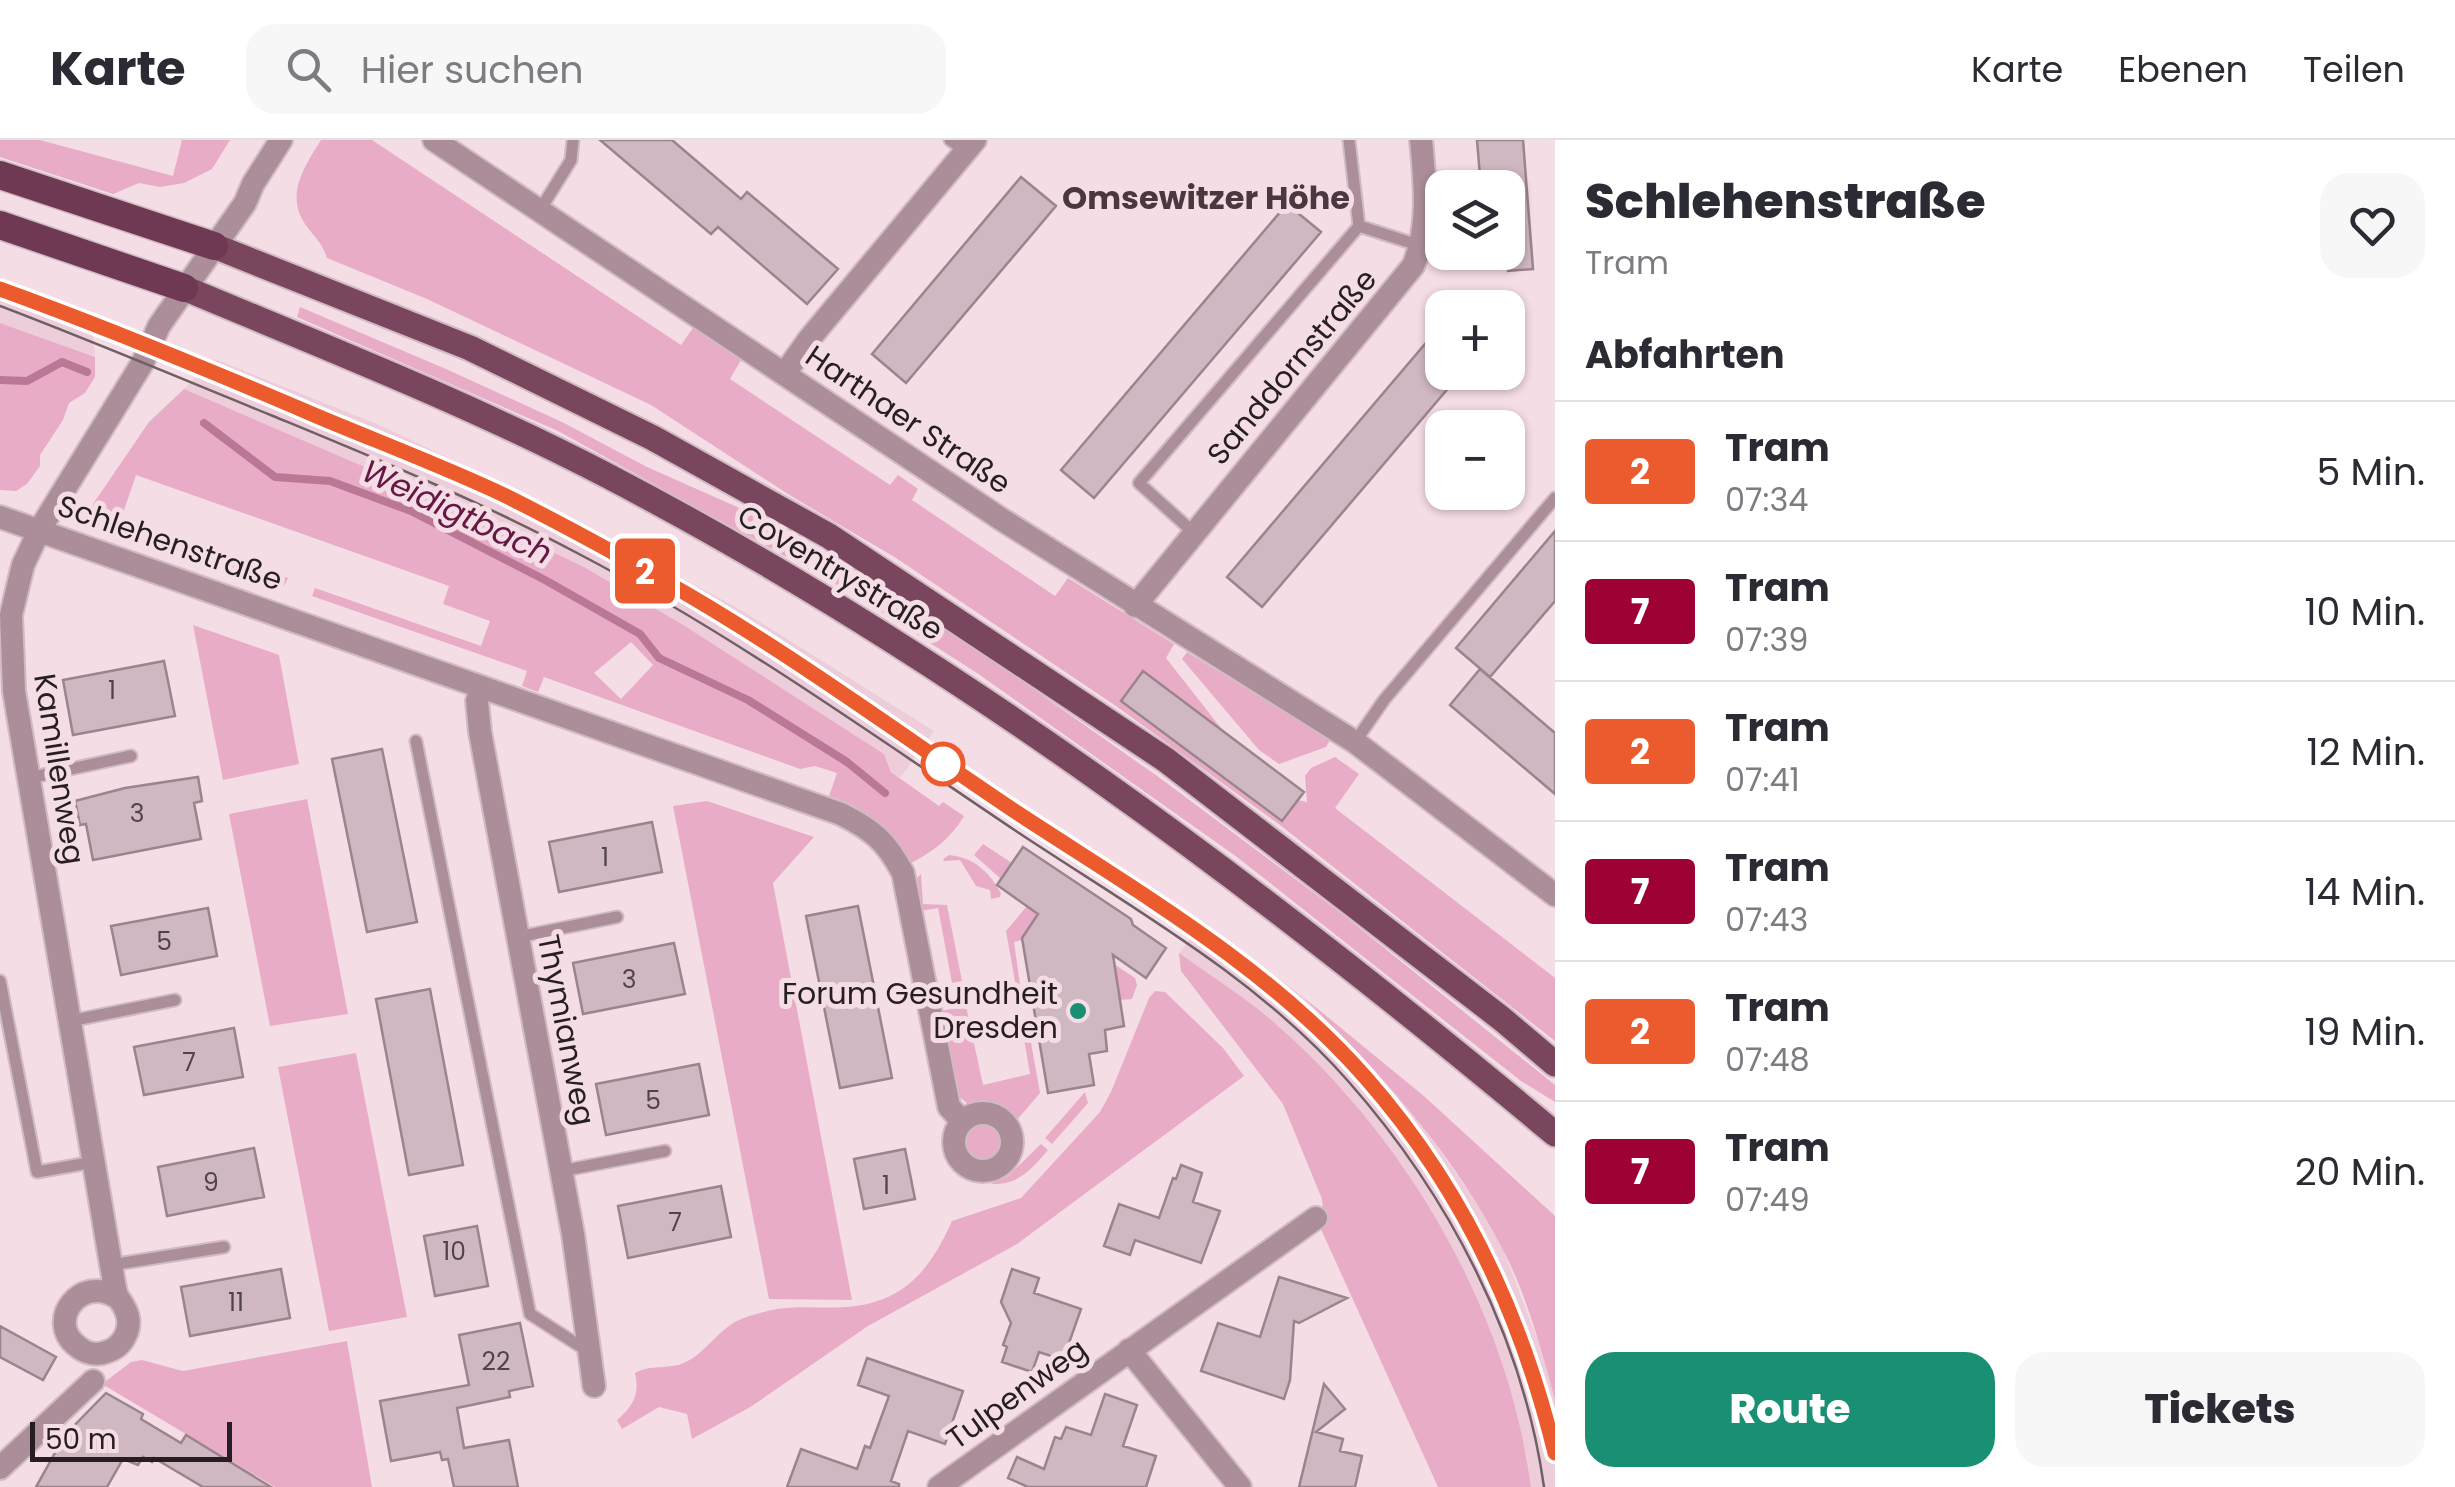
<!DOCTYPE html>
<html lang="de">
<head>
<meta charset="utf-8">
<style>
  :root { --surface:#fff; --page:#f7f7f7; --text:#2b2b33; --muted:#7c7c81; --line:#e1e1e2; --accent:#199073 }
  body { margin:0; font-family:Poppins,sans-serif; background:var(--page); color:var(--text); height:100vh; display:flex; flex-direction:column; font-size:38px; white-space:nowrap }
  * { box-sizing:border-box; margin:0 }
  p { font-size:32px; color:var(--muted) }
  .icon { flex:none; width:55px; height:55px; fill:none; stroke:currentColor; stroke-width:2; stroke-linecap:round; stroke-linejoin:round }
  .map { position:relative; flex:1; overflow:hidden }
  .details { display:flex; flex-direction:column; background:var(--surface); width:900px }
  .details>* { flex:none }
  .badge { padding:0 20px; border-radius:8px; font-size:35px; line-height:65px }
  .tools { position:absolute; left:1425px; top:30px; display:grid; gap:20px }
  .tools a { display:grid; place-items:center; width:100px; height:100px; border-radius:20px; background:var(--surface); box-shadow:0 2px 8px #0004; font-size:50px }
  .scale { position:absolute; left:30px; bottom:25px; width:202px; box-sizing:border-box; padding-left:10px; border:5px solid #261e21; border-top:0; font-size:28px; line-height:35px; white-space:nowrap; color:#261e21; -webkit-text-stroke:8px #f5dde6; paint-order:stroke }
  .map>.badge { position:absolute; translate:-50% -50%; box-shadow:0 0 0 5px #fff }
  h2 { padding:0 30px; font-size:38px; line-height:90px }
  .round { display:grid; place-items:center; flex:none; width:105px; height:105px; border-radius:30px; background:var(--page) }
  .head { display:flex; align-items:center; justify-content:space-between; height:170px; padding:0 30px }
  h1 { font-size:48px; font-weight:800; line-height:75px }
  .button { display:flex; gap:20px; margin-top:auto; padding:20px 30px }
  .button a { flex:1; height:115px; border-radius:30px; background:var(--accent); color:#fff; font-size:40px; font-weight:800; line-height:115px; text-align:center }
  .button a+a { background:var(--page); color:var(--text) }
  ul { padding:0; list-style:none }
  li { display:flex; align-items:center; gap:30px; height:140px; padding:0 30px; border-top:2px solid var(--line) }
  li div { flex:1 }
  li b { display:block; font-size:38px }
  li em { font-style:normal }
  li .badge { min-width:110px; font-weight:700; text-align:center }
  header { display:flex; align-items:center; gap:60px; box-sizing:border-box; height:140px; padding:0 50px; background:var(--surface); border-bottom:2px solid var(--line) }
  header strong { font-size:48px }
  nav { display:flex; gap:55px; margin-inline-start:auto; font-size:35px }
  .search { width:700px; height:90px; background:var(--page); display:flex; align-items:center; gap:25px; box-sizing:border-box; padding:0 35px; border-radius:30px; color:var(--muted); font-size:38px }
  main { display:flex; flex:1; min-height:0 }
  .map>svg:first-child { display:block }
  .built { fill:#edcdda }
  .green { fill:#e9acc7; fill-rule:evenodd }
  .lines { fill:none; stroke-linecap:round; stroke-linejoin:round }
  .stream { stroke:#ba7896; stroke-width:8 }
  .building { fill:#d0b8c2; stroke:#9a848d; stroke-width:2.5 }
  .service-casing { stroke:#d0bbc3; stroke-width:15 }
  .minor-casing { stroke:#d0bbc3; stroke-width:26 }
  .primary-casing { stroke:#d0bbc3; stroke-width:29 }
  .trunk-casing { stroke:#d0bbc3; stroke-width:31 }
  .service { stroke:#ac8e9a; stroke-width:11 }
  .minor { stroke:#ac8e9a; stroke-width:22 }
  .primary { stroke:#79465e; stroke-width:25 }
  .trunk { stroke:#703953; stroke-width:28 }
  .tram { stroke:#6e6065; stroke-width:2.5 }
  .line-casing { stroke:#fff; stroke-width:22 }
  .line { stroke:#eb5b2d; stroke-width:15 }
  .stop-dot { fill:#fff; stroke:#eb5b2d; stroke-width:5 }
  .poi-dot { fill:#199073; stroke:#f5dde6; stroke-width:4 }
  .labels { text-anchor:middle; stroke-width:10; stroke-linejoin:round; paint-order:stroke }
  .number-label { font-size:25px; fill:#504449 }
  .street-label { font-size:30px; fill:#261e21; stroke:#f5dde6 }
  .poi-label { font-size:30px; fill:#261e21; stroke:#f5dde6; text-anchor:end }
  .neighbourhood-label { font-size:32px; font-weight:bold; fill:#4a373f; stroke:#f5dde6 }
  .water-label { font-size:32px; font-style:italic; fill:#661743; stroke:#f5dde6 }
</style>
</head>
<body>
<header>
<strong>Karte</strong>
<div class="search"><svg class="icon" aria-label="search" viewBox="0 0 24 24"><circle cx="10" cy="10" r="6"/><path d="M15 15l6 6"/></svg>Hier suchen</div>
<nav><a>Karte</a><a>Ebenen</a><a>Teilen</a></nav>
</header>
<main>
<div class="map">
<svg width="1555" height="1347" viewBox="0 0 1555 1347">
  <rect width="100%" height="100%" fill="#f5dde6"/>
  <path class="built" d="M0 139 91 172 95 217 0 183Z
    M215 219 377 284 534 358 741 470 934 591 900 638 891 631 884 614 685 486 584 427 474 374 184 249Z
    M1202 781 1302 856 1377 930 1413 972 1474 1059 1503 1109 1538 1201 1555 1260V1347H1531L1527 1317 1499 1216 1480 1168 1460 1124 1407 1033 1347 954 1277 885 1179 814Z"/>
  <path class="green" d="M0 0H40L173 36 182 0H230L212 29 184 43 160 47 139 43 113 54 0 17Z
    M321 0H372L681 205 693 188 741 220 730 239 890 345 898 335 918 349 912 360 1055 456 1068 438 1174 504 1166 518 1224 592 1143 531 1121 561 1281 681 1297 660 1307 662 1305 636 1311 628 1335 617 1359 634 1335 668 1555 838V901L1280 685 1116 566 896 418 791 356 651 265 427 159 327 118C322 102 314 97 305 84 285 54 305 26 321 0Z
    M300 167 446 229 562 282 647 327 762 378 860 436 986 516 1160 638 1342 774 1555 945V962L1521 941 1237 717 977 533 853 454 558 291 297 177Z
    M0 183 95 217V237L85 253 69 263 63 280 40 315V326L27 344 16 351 0 350Z
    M184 249 474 374 584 427 685 486 884 614 891 632 939 666 943 662 964 676C951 698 933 712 911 723 890 689 867 668 829 656L837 633 815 626 800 629 544 537 538 552 522 546 527 531 312 456 315 448 481 506 490 481 443 464 449 446 136 335 121 379 288 438 284 446 118 386 115 390 100 385 92 372 93 364 149 282ZM631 502 653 525 621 559 594 533Z
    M193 485 279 515 299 624 223 640Z
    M1187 512 1330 600 1326 607 1279 624 1259 610 1182 519Z
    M307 659 348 874 270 886 229 674Z
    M707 661 814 697 773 743 852 1160 769 1159 673 666Z
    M983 704 1012 723 1001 739 974 715Z
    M949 715C975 718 988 731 1001 753L1000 757 991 759 990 750 976 746 960 720 944 721 943 719Z
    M921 734 923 764 947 765 962 841 952 843 938 768 920 771 915 740Z
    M1027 766 1135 838 1137 845 1132 859 1120 860 1041 791 1025 793 1022 800 1014 802 1021 852 1017 853 1006 791Z
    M1179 813C1212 837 1248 859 1278 886 1409 1001 1508 1173 1531 1347H1438L1320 1087 1324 1081 1322 1059 1283 964 1181 831Z
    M1155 851 1165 852 1223 908 1244 936 1017 1104 868 1186 752 1266 692 1299 687 1274 659 1267 622 1289 617 1280C633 1266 640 1255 635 1233 651 1224 670 1230 686 1222 704 1213 716 1194 733 1183 745 1176 763 1172 777 1169 800 1165 823 1169 846 1167 904 1163 930 1130 952 1081L1021 1058 1100 972 1111 952 1149 858Z
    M1302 856 1425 957 1555 1076V1260C1541 1209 1527 1155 1502 1108 1451 1010 1380 932 1302 856Z
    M966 866 983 945 1030 934 1024 899 1030 897 1040 953 1017 980 995 964H968L956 954 940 871Z
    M356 913 407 1177 329 1191 278 927Z
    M1085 952 1088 963 1052 1004 1045 998Z
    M965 1003a18 18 0 1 1 36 0a18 18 0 1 1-36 0Z
    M1041 1004 1048 1010C1031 1030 1018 1045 991 1044L1008 1036Z
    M347 1201 372 1347H275L102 1244 131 1222 142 1220 183 1231Z"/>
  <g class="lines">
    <path class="stream" d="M0 240 27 241 62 222 87 232
      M204 283 275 337 330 341 411 371 545 440 640 494 659 518 748 560 847 622 885 653"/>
  </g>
  <path class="building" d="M600 0H672L741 59 747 52 838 129 807 164 718 87 711 94Z
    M1477 0H1523L1533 129 1508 131V48H1481Z
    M1021 37 1056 66 906 243 872 214Z
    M1287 64 1321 92 1094 358 1061 330Z
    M1442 184V232H1462L1262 467 1227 437Z
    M1555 391V461L1490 537 1456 508Z
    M164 521 175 576 73 595 63 540Z
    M1480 529 1555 593V654L1450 565Z
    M1143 531 1304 652 1282 681 1121 561Z
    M382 609 417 782 367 792 332 619Z
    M198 637 202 661 194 663 201 699 93 720 86 684 80 685 75 661 125 648Z
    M652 682 662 732 559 752 549 702Z
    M1023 707 1131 779 1133 785 1166 808 1146 838 1113 815 1124 886 1105 890 1107 911 1089 914 1094 945 1048 953 1022 798 1038 774 997 745Z
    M858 766 892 938 840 948 806 776Z
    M208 768 217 816 121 835 111 786Z
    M674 803 685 854 583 874 573 823Z
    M430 849 463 1025 409 1035 376 859Z
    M234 888 243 937 144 955 134 907Z
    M699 924 709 975 606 995 596 944Z
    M254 1008 264 1057 167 1076 158 1027Z
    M905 1009 915 1059 864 1069 854 1019Z
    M1181 1025 1202 1033 1193 1062 1220 1071 1201 1123 1135 1100 1130 1115 1104 1106 1119 1064 1159 1078 1173 1038 1176 1039Z
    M721 1046 731 1097 628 1118 618 1066Z
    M477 1086 488 1146 435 1156 424 1096Z
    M281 1129 290 1178 190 1196 181 1147Z
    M1012 1129 1039 1138 1034 1153 1081 1169 1063 1220 1039 1212 1032 1232 1002 1222 1007 1207 1003 1205 1011 1183 1001 1162Z
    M1279 1137 1347 1158 1299 1183 1294 1181 1290 1240 1284 1259 1201 1231 1218 1183 1260 1197Z
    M520 1183 533 1246 509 1251 510 1257 457 1268 464 1308 509 1300 518 1347H454L448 1319 442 1320 440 1312 391 1321 380 1261 469 1245 459 1195Z
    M0 1186 56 1217 43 1240 0 1217Z
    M867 1218 963 1251 945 1304 908 1291 891 1341 899 1344V1347H787L801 1309 857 1329 865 1306 870 1308 889 1256 858 1245Z
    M1324 1244 1345 1269 1316 1292 1343 1299 1340 1311 1362 1316 1355 1347H1299Z
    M106 1253 143 1274 141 1279 181 1303 186 1295 271 1347H203L154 1318 152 1322 143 1317 138 1325 123 1319 107 1347H36L65 1295Z
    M1105 1254 1137 1265 1123 1306 1156 1316 1146 1347H1028L1008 1338 1017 1317 1044 1329 1055 1297 1061 1299 1066 1287 1091 1295Z"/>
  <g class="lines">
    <g class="service-casing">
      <path id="service" d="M950 0 967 12
        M1349 0 1359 86
        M540 70 571 20 573 0
        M1359 86 1421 106
        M1193 392 1139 343 1359 86
        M416 601 530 1174 586 1210
        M1355 602 1384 560 1555 358
        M29 638 131 616
        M518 797 617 777
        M0 841 37 1032 94 1022
        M70 881 175 860
        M561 1031 665 1011
        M111 1125 224 1107"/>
    </g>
    <g class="minor-casing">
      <path id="minor" d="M434 0 1001 379 1355 602 1555 755
        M785 233 810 198 975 0
        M0 377 841 674C873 690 886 701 903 733L949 967 962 981
        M1135 466 1413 126C1430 87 1425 42 1421 0
        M482 547 477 561 480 592 573 1094 594 1246
        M954 1002a29 29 0 1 1 58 0a29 29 0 1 1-58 0Z
        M118 1158C81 1133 45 1181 77 1206 85 1213 96 1216 106 1212 124 1207 134 1186 125 1169 125 1168 118 1157 117 1156 114 1147 113 1135 111 1125L14 551 11 475 23 425 40 389 143 222 159 186 245 63 253 44 281 0
        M1129 1210 1240 1347
        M0 1328 93 1241
        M939 1347 1316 1078"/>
    </g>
    <g class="primary-casing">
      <path id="primary" d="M214 106 470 208 653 298 829 396 1166 620 1502 879 1555 924
        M184 148C327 208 470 264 608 336 949 514 1261 748 1555 994"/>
    </g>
    <g class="trunk-casing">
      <path id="trunk" d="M0 35 214 106
        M0 85 184 148"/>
    </g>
    <use href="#service" class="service"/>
    <use href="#minor" class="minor"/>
    <use href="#primary" class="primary"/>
    <use href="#trunk" class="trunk"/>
    <path class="tram" d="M0 149C108 189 214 233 319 277 410 314 500 351 587 398 736 478 872 577 1013 670 1154 762 1292 843 1399 977 1478 1076 1526 1191 1555 1313
      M0 166C92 201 182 239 273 276 377 319 480 361 579 414 732 494 873 595 1016 691 1130 767 1257 837 1348 941 1448 1054 1523 1197 1544 1347"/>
  </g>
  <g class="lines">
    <g class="line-casing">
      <path id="line" d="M0 149C108 188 214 232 319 277 381 303 445 327 506 356 560 383 613 412 666 442 786 510 898 593 1013 670 1136 751 1268 826 1366 938 1462 1047 1521 1173 1555 1313"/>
    </g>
    <use href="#line" class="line"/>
  </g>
  <circle class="stop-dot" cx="943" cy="624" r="20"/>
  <circle class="poi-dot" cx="1078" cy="871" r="10"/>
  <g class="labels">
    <g class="number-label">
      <text x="112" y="559">1</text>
      <text x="137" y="682">3</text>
      <text x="605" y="726">1</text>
      <text x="164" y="810">5</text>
      <text x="629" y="848">3</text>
      <text x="189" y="931">7</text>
      <text x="653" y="969">5</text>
      <text x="211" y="1051">9</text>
      <text x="886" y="1054">1</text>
      <text x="675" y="1091">7</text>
      <text x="454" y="1120">10</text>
      <text x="236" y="1171">11</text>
      <text x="496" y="1230">22</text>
    </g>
    <g class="street-label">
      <text transform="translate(1292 227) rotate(-50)" y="10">Sanddornstraße</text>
      <text transform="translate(908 280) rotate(34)" y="10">Harthaer Straße</text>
      <text transform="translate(170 403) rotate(19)" y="10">Schlehenstraße</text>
      <text transform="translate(840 433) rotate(31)" y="10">Coventrystraße</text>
      <text transform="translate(59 629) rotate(81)" y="10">Kamillenweg</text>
      <text transform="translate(566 890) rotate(79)" y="10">Thymianweg</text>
      <text transform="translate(1017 1254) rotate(-36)" y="10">Tulpenweg</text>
    </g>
    <g class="poi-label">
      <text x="1058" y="864">Forum Gesundheit<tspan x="1058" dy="34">Dresden</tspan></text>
    </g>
    <g class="neighbourhood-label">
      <text x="1206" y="69">Omsewitzer Höhe</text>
    </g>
    <g class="water-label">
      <text transform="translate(457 372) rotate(25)" y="11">Weidigtbach</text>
    </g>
  </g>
</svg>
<div class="tools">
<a><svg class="icon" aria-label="layers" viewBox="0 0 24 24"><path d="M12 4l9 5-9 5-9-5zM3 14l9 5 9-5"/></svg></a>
<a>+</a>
<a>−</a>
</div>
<div class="scale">50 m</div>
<b class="badge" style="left:645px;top:431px;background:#eb5b2d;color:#fff">2</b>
</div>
<section class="details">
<div class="head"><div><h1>Schlehenstraße</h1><p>Tram</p></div><a class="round"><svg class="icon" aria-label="heart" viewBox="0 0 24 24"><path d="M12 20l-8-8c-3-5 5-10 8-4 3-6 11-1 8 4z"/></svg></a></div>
<h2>Abfahrten</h2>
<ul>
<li><span class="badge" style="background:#eb5b2d;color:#fff">2</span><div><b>Tram</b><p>07:34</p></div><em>5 Min.</em></li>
<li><span class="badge" style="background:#9e0234;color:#fff">7</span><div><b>Tram</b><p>07:39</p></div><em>10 Min.</em></li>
<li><span class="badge" style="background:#eb5b2d;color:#fff">2</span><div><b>Tram</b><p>07:41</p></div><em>12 Min.</em></li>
<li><span class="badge" style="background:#9e0234;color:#fff">7</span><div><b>Tram</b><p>07:43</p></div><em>14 Min.</em></li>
<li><span class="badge" style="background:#eb5b2d;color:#fff">2</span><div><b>Tram</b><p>07:48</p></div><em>19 Min.</em></li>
<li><span class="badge" style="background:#9e0234;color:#fff">7</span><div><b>Tram</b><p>07:49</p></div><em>20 Min.</em></li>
</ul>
<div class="button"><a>Route</a><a>Tickets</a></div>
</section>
</main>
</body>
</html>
